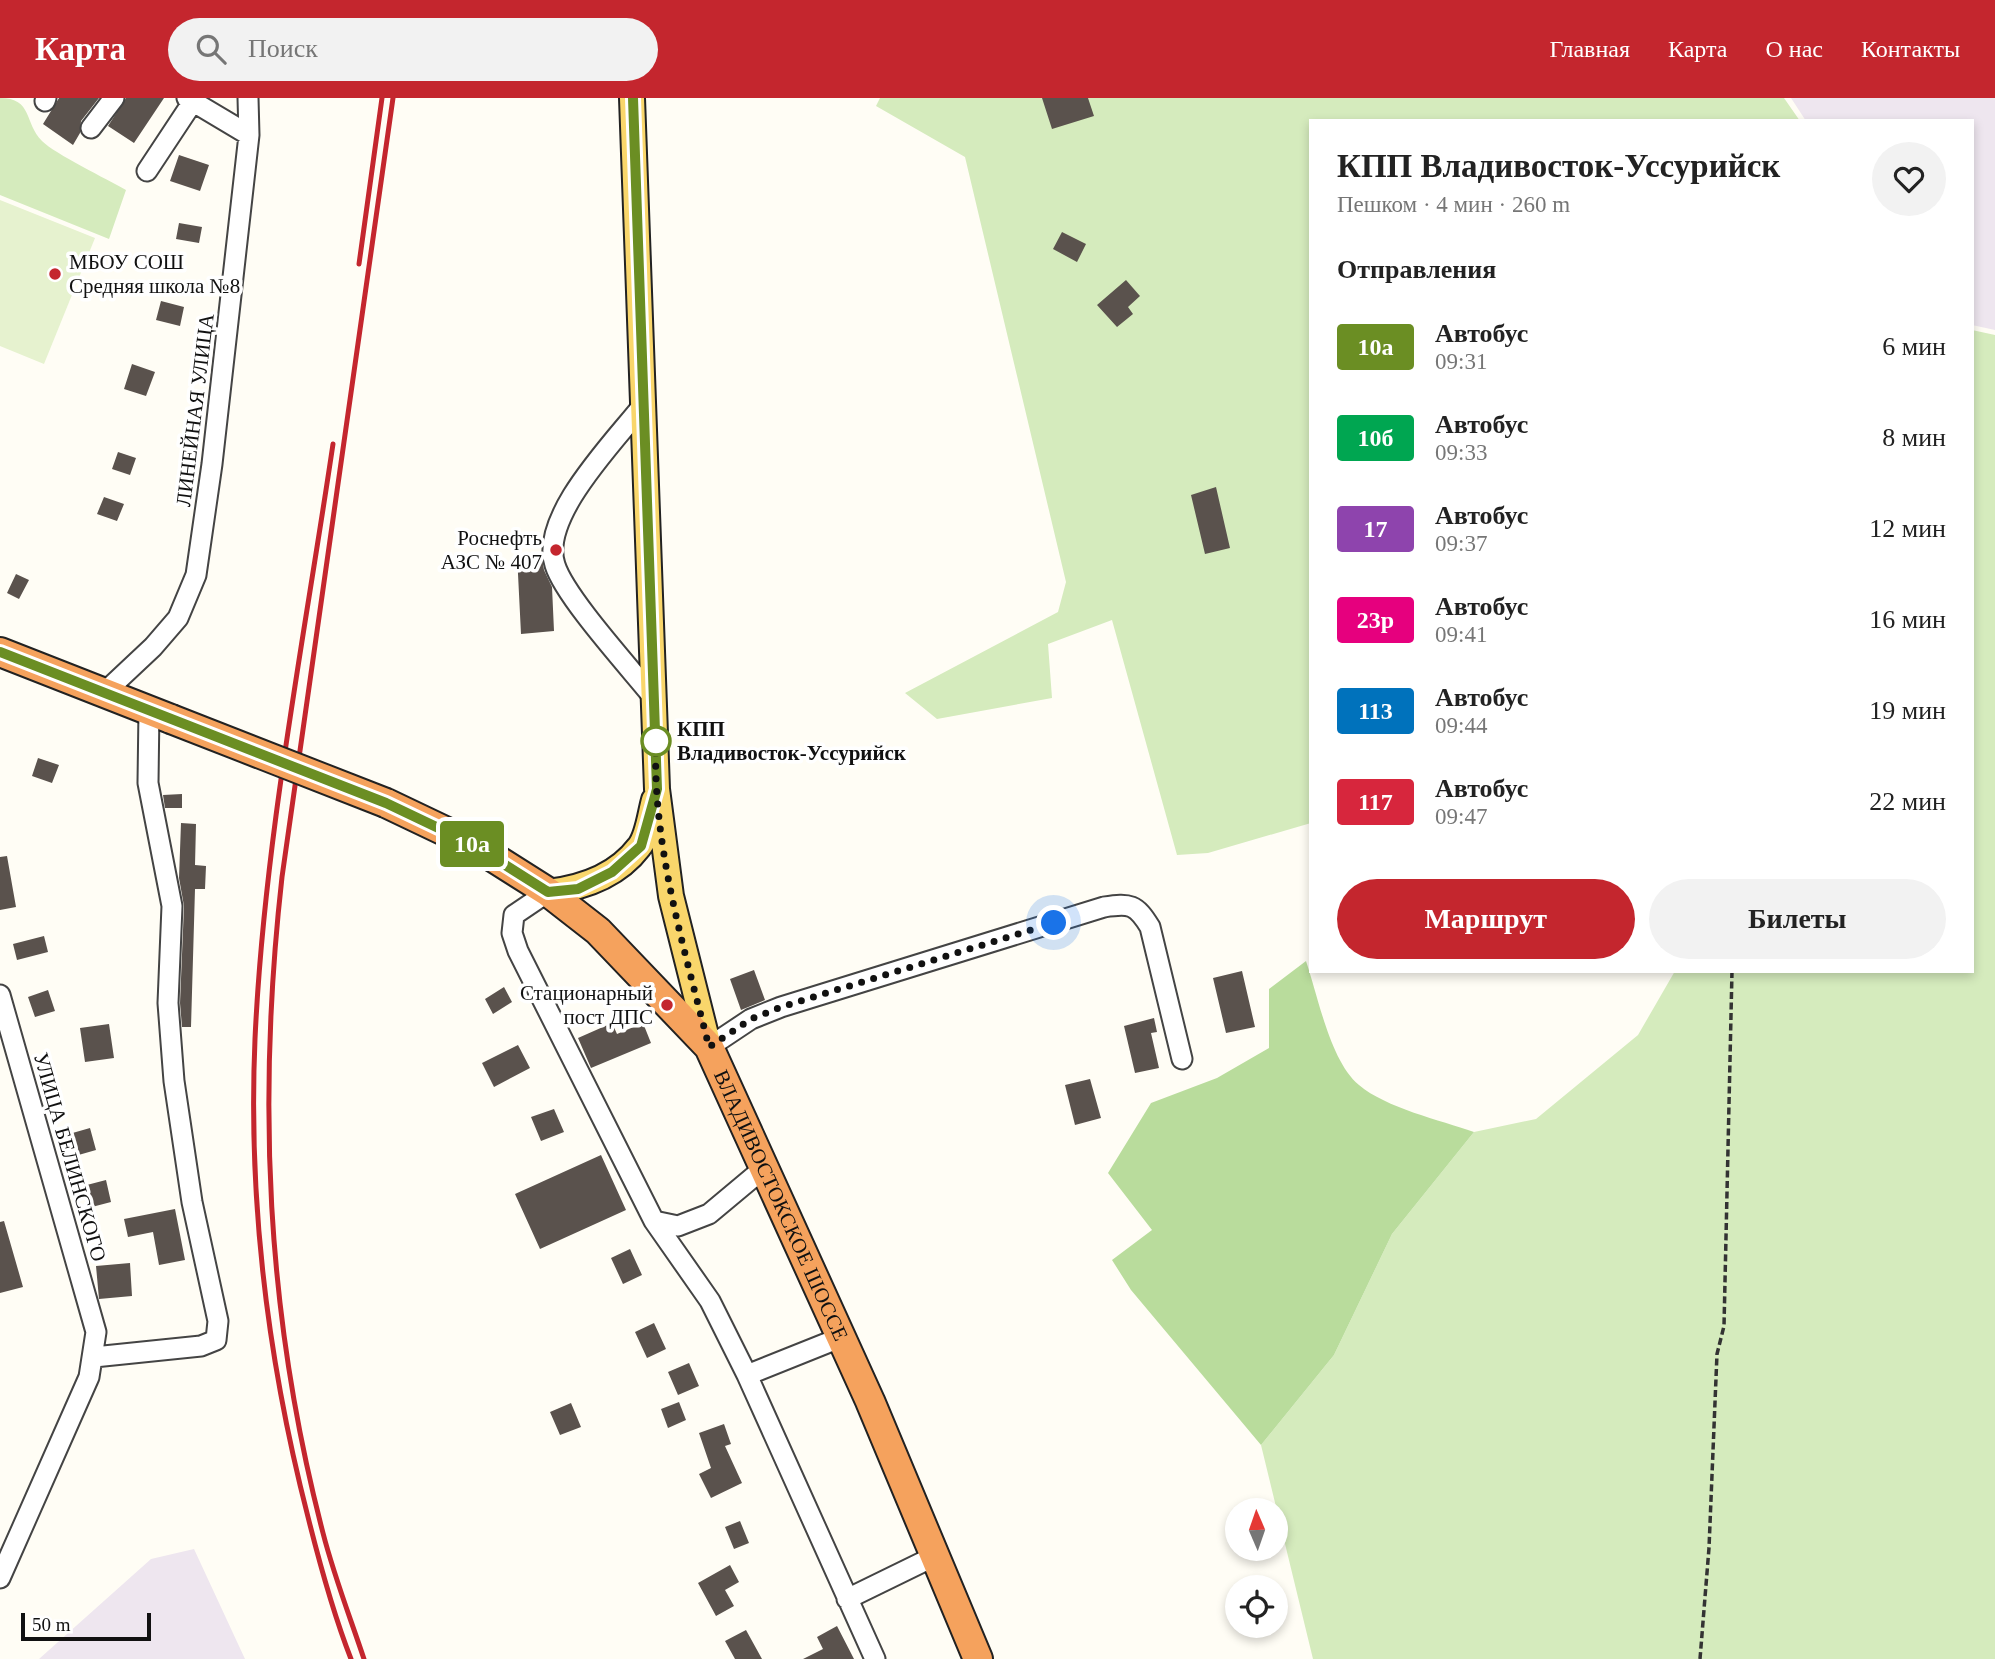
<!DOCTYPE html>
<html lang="ru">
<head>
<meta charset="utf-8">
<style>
  :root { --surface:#fff; --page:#f2f2f2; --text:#222; --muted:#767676; --accent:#c4262e }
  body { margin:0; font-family:Georgia,serif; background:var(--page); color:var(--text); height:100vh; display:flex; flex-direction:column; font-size:26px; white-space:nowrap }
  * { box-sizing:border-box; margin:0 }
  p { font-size:23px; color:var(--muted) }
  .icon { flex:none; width:38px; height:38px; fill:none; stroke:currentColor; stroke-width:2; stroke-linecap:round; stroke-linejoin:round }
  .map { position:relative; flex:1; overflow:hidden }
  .details { position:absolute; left:1309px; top:21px; width:665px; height:854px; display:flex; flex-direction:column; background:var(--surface); border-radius:0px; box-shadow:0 4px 10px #0003 }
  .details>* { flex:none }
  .badge { padding:0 14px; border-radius:5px; font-size:24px; line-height:46px }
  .needle { width:46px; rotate:358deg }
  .tools { position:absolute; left:1225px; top:1400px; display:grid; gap:14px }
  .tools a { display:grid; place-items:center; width:63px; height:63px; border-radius:50%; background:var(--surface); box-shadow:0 4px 10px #0003; font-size:35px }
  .scale { position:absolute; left:21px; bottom:18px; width:130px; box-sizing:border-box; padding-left:7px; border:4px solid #111; border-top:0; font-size:19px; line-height:24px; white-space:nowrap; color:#111; -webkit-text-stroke:5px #fff; paint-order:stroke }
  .you { position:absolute; width:35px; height:35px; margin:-18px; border:5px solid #fff; border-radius:50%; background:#1a73e8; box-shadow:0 0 0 10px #1a73e833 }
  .map>.badge { position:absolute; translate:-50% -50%; box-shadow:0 0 0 4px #fff }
  h2 { padding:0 28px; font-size:26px; line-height:63px }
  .round { display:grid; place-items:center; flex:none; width:74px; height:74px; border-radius:37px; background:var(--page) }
  .overview { display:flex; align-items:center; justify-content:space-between; height:119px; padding:0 28px }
  h1 { font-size:33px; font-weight:700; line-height:52px }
  .action { display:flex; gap:14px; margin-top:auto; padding:14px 28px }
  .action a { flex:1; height:80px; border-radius:42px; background:var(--accent); color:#fff; font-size:28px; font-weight:700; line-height:80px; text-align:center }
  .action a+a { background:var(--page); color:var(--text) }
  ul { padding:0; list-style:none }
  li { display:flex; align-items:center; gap:21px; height:91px; padding:0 28px }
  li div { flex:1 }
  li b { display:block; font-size:26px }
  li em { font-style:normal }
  li .badge { min-width:77px; font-weight:700; text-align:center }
  header { display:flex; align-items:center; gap:42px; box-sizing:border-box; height:98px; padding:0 35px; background:var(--accent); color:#fff }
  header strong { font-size:33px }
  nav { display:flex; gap:38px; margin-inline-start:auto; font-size:24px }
  .search { width:490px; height:63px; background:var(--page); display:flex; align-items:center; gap:18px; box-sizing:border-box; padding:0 24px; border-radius:38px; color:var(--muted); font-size:26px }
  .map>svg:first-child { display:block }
  .industrial { fill:#eee6ef }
  .green { fill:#d5ebbd }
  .forest { fill:#b9dc9c }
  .pitch { fill:#e6f2cf }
  .building { fill:#5a524d }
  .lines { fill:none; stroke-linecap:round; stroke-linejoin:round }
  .minor-casing { stroke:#444; stroke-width:23 }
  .major-casing { stroke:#222; stroke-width:28 }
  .highway-casing { stroke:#222; stroke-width:32 }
  .path { stroke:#333; stroke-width:3.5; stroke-dasharray:7 3.5; stroke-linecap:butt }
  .minor { stroke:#fff; stroke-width:19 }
  .major { stroke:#f9d66b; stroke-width:24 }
  .highway { stroke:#f5a25d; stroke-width:28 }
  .rail { stroke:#c4262e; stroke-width:5 }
  .highway-bridge-casing { stroke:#222; stroke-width:32; stroke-linecap:butt }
  .highway-bridge { stroke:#f5a25d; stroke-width:28 }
  .line-casing { stroke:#fff; stroke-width:16 }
  .line { stroke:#6b8e23; stroke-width:10 }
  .walk { stroke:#111; stroke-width:7; stroke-dasharray:0 12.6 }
  .poi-dot { fill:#c4262e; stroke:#fff; stroke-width:2.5 }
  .stop-dot { fill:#fff; stroke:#6b8e23; stroke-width:3.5 }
  .labels { text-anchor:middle; stroke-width:7; stroke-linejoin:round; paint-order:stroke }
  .poi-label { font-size:21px; fill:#111; stroke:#fff; text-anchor:end }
  .street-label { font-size:21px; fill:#111; stroke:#fff }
  .stop-label { font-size:21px; font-weight:bold; fill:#111; stroke:#fff; text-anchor:start }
</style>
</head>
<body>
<header>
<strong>Карта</strong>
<div class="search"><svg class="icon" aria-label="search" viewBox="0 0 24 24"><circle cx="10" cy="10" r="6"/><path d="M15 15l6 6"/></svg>Поиск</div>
<nav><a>Главная</a><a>Карта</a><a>О нас</a><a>Контакты</a></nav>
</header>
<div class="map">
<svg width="1995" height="1561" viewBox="0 0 1995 1561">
  <rect width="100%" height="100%" fill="#fffdf5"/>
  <path class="industrial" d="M1791 0H1995V232L1972 227V23H1806Z
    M194 1451 245 1561H39L151 1461Z"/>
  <path class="green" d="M0 0C33 0 24 25 42 43 55 56 107 81 126 92L109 141 0 97Z
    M880 0H1784L1800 23H1311V725L1208 755 1177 757 1112 522 1048 546 1052 600 937 621 905 595 1058 514 1066 484 965 59 876 8Z
    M1972 232 1995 237V1561H1313L1261 1347 1334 1257 1392 1136 1474 1034 1536 1021 1638 937 1675 873H1972Z"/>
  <path class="forest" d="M1306 863C1318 898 1330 963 1359 987 1386 1010 1440 1022 1474 1034L1392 1136 1334 1257 1261 1347 1131 1192 1112 1162 1152 1132 1108 1075 1151 1005 1217 980 1269 950V891Z"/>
  <path class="pitch" d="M0 102 95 140 44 266 0 248Z"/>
  <path class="building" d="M59 0H99L81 23 80 35 73 47 43 26Z
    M126 0H164L134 45 108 28Z
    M1042 0H1088L1094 18 1052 31Z
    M179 57 209 67 200 93 170 83Z
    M179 125 202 129 199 145 176 141Z
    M1062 134 1086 146 1077 164 1053 151Z
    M1126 182 1140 198 1128 209 1133 216 1117 229 1097 207Z
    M161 203 184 209 180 228 156 222Z
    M132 266 155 274 146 298 124 291Z
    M118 354 136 360 130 377 112 371Z
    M1216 389 1230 450 1205 456 1191 397Z
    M104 399 124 406 117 423 97 416Z
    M541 454 544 472 552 489 554 533 521 536 517 456Z
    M16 476 29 482 19 501 7 495Z
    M38 660 59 667 52 685 32 678Z
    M182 696V710H165L163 697Z
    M181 725 196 726 195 767 206 768 205 791H195L191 929H182L180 905 184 808 179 780Z
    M7 758 16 809 0 812V759Z
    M44 838 48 854 17 862 13 846Z
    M754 872 765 902 741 912 730 881Z
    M1242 873 1255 929 1226 935 1213 880Z
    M504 889 512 904 493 916 485 901Z
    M48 892 55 913 35 919 28 899Z
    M1154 920 1157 934 1151 935 1159 970 1135 975 1124 928Z
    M612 925 617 936 643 925 651 945 591 970 578 940Z
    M109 926 114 960 85 964 80 930Z
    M518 947 530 970 494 989 482 965Z
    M1090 981 1101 1020 1075 1027 1065 987Z
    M554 1011 564 1034 541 1043 531 1019Z
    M90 1030 96 1052 75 1058 69 1036Z
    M601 1057 626 1112 540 1151 515 1096Z
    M106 1082 111 1104 88 1110 83 1088Z
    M175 1111 185 1162 159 1167 153 1134 128 1139 124 1121Z
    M4 1123 23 1189 0 1195V1124Z
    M630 1151 642 1177 623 1186 611 1160Z
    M130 1165 132 1198 99 1201 96 1168Z
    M654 1225 666 1251 647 1260 635 1234Z
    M689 1265 699 1288 678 1297 668 1274Z
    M679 1304 686 1322 668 1330 661 1311Z
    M571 1305 581 1329 560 1337 550 1314Z
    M724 1326 731 1346 725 1348 742 1385 711 1400 699 1376 711 1370 699 1335Z
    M740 1423 749 1445 734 1451 725 1429Z
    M730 1467 739 1484 725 1492 734 1508 716 1518 698 1485Z
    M837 1528 854 1561H803L823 1551 817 1539Z
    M746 1532 762 1561H735L725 1543Z"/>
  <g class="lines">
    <g class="minor-casing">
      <path id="minor" d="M187 0 249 37
        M45 3 46 0
        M91 30 114 0
        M147 73 192 5
        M643 307C615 343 539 419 555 467 565 499 630 570 654 600
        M104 595 153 549 178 520 196 477 212 366 249 37 248 0
        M548 794 514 817 512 835 518 853 654 1123 710 1203 747 1277 875 1561
        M0 897 96 1234 89 1279 0 1480
        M709 949 751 921 781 909 1104 809C1130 805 1136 806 1150 829L1182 961
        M654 1123 678 1128 709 1116 764 1070
        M94 1259 201 1248 216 1242 218 1223 192 1104 174 983 168 905 172 808 148 685 149 612
        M747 1277 842 1239
        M847 1501 935 1458"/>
    </g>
    <g class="major-casing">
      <path id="major" d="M632 0 657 691 671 798 709 949
        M548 794C582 790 617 778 639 749 648 738 650 716 654 702"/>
    </g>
    <g class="highway-casing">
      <g id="highway">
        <path d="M0 554 171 621"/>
        <path id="s1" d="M386 705 472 746 548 794 598 833 709 949 870 1303 978 1561"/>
      </g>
    </g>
    <path class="path" d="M1700 1561 1709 1450 1717 1256 1724 1228 1732 873"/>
    <use href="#minor" class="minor"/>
    <use href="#major" class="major"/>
    <use href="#highway" class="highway"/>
    <path class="rail" d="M359 166 382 0
      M333 346C304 542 264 744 255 941 248 1102 268 1264 308 1419 320 1467 333 1515 351 1561
      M364 1561C350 1519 334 1478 323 1435 266 1217 257 1002 282 779L393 0"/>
    <g class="highway-bridge-casing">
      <path id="highway-bridge" d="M171 621 386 705"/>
    </g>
    <use href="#highway-bridge" class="highway-bridge"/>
  </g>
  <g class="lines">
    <g class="line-casing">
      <path id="line" d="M0 554 386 705 472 746 548 794 578 791 612 774 641 748 657 691 633 0"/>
    </g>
    <use href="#line" class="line"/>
    <path class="walk" d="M656 643C652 747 684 849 709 949L751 921 781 909 1054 825"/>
  </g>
  <g class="poi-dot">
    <circle cx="55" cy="176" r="7"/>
    <circle cx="556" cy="452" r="7"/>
    <circle cx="667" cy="907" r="7"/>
  </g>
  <circle class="stop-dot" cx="656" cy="643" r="14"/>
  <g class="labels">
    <g class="poi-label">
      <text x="69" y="171" text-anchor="start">МБОУ СОШ<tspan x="69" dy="24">Средняя школа №8</tspan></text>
      <text x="542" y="447">Роснефть<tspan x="542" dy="24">АЗС № 407</tspan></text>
      <text x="653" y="902">Стационарный<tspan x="653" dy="24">пост ДПС</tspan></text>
    </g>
    <g class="street-label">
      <text transform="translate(195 312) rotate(-83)" y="7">ЛИНЕЙНАЯ УЛИЦА</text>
      <text transform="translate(70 1059) rotate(74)" y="7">УЛИЦА БЕЛИНСКОГО</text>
      <text dy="7" stroke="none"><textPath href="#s1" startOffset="583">ВЛАДИВОСТОКСКОЕ ШОССЕ</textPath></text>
    </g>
    <g class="stop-label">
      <text x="677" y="638">КПП<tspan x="677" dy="24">Владивосток-Уссурийск</tspan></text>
    </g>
  </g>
</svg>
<div class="tools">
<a><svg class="needle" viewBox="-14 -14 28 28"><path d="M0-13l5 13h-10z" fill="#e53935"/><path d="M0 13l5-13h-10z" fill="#767676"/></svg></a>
<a><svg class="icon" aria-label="locate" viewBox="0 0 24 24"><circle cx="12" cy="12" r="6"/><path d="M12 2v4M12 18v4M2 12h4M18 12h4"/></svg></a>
</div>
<div class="scale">50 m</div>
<div class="you" style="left:1054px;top:825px"></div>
<b class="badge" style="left:472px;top:746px;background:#6b8e23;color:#fff">10а</b>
<section class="details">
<div class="overview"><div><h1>КПП Владивосток-Уссурийск</h1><p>Пешком · 4 мин · 260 m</p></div><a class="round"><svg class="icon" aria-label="heart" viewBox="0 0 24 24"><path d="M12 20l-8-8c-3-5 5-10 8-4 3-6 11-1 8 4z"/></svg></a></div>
<h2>Отправления</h2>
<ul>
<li><span class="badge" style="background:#6b8e23;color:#fff">10а</span><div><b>Автобус</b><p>09:31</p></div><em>6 мин</em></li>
<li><span class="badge" style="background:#00a651;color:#fff">10б</span><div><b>Автобус</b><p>09:33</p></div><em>8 мин</em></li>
<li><span class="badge" style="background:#8e44ad;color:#fff">17</span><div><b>Автобус</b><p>09:37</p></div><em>12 мин</em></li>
<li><span class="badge" style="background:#e6007e;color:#fff">23р</span><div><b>Автобус</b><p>09:41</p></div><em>16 мин</em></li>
<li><span class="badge" style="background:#0072bc;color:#fff">113</span><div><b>Автобус</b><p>09:44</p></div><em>19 мин</em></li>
<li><span class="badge" style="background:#d7263d;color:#fff">117</span><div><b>Автобус</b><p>09:47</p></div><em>22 мин</em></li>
</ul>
<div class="action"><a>Маршрут</a><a>Билеты</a></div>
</section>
</div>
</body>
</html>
